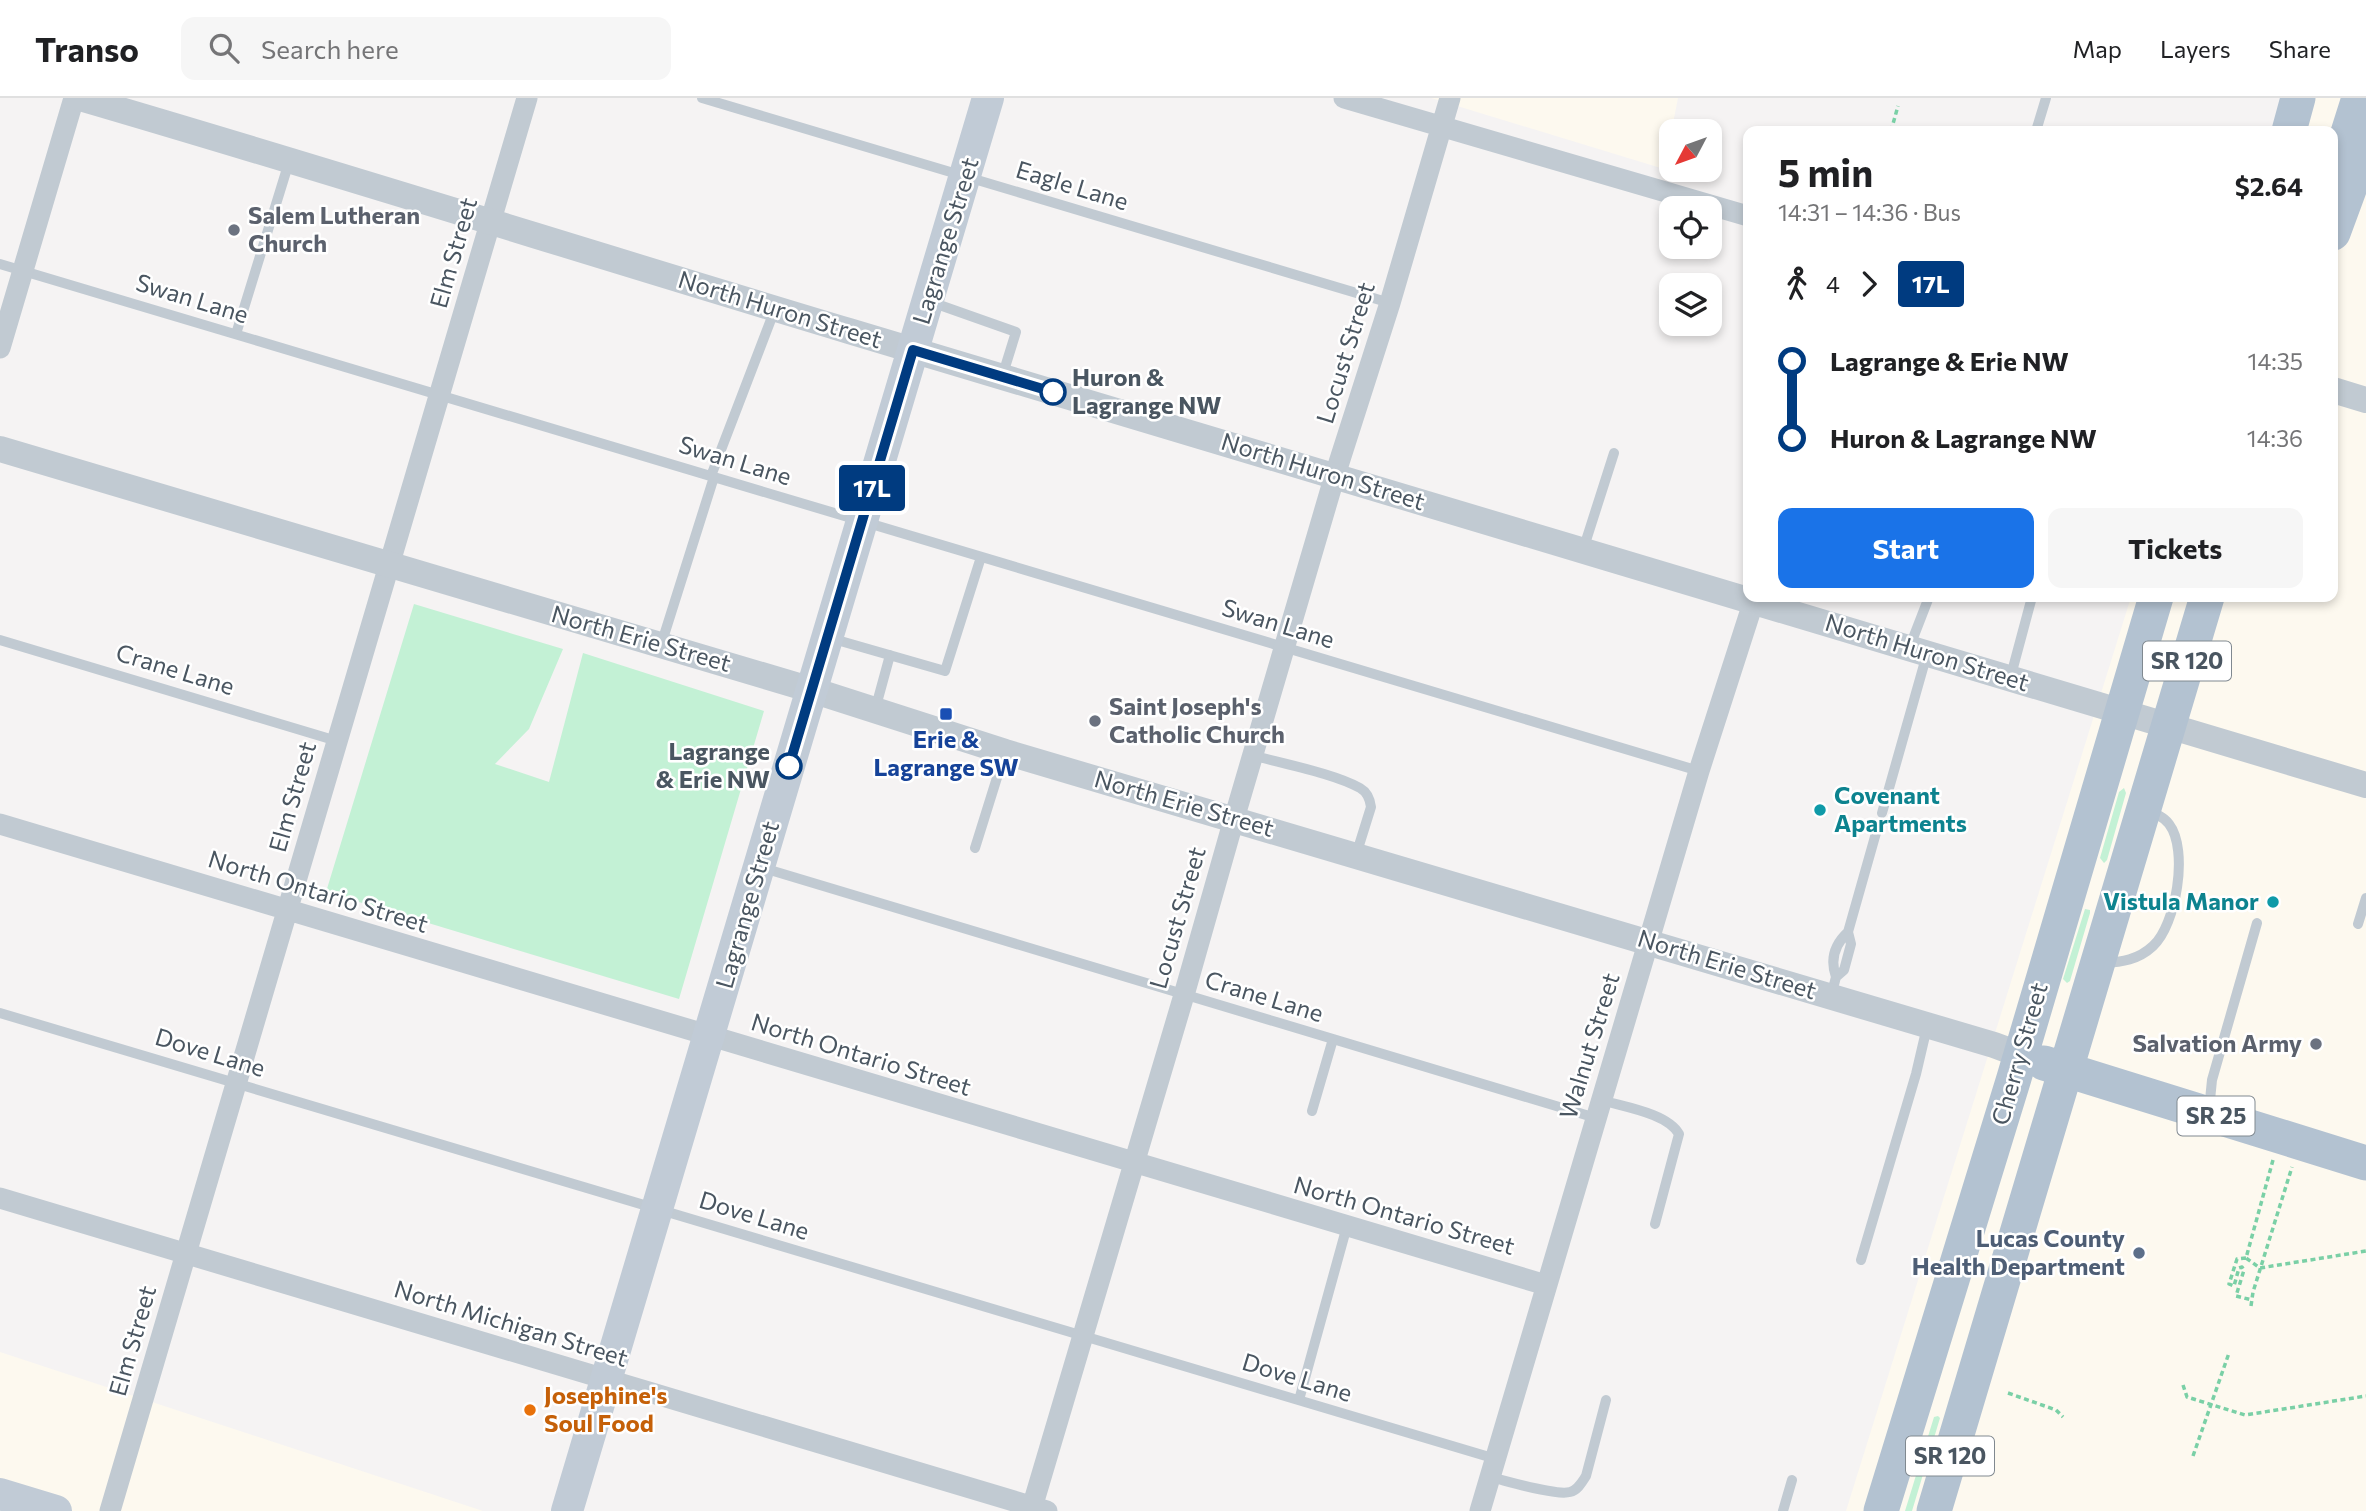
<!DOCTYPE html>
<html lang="en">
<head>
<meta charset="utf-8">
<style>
  :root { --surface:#fff; --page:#f6f6f6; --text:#202124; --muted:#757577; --line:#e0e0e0; --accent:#1a73e8 }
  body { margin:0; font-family:Commissioner,sans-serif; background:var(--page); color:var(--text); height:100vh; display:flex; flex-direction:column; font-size:26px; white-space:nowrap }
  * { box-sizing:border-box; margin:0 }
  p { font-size:23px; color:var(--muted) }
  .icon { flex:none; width:38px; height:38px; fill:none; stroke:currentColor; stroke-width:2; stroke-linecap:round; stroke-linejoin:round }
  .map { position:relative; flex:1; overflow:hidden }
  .panel { position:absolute; left:1743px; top:28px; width:595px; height:476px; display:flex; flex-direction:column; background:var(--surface); border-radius:14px; box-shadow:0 4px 10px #0003 }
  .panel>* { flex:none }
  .badge { padding:0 14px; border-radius:5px; font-size:24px; line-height:46px }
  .needle { width:46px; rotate:229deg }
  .buttons { position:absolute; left:1659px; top:21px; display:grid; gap:14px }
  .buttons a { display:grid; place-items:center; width:63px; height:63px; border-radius:14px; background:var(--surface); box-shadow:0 4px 10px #0003; font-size:35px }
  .map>.badge { position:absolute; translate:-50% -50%; box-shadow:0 0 0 4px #fff }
  .legs { display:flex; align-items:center; gap:10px; height:77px; padding:0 35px; font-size:23px }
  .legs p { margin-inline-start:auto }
  .summary { display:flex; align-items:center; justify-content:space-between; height:119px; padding:0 35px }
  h1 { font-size:38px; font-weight:700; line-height:52px }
  .action { display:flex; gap:14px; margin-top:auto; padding:14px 35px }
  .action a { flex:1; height:80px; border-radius:14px; background:var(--accent); color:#fff; font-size:28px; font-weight:700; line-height:80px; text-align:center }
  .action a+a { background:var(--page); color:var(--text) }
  ul { padding:0 35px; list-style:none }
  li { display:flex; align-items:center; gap:24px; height:77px; font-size:26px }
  li i { display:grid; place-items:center; width:10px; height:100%; margin:0 9px; background:currentColor }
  li i::after { content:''; width:18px; height:18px; margin:-9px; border:5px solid; border-radius:50%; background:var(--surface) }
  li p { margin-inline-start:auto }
  li:first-child i { background:linear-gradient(#0000 50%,currentColor 0) }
  li:last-child i { background:linear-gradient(currentColor 50%,#0000 0) }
  header { display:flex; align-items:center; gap:42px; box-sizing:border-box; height:98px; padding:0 35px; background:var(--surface); border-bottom:2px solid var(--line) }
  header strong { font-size:33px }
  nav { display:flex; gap:38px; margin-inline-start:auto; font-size:24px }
  .search { width:490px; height:63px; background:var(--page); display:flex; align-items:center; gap:18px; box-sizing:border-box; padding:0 24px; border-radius:14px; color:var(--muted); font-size:26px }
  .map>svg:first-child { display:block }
  .commercial { fill:#fdf9ef }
  .grass { fill:#c3f1d5 }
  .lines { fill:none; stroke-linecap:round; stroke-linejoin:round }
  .path { stroke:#7ad0a6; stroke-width:3.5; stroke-dasharray:5 3.5; stroke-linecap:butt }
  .service { stroke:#c1cad2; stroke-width:10 }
  .minor { stroke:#c1cad2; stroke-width:21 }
  .tertiary { stroke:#c1cad2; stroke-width:26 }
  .secondary { stroke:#c1cbd6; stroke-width:32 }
  .primary { stroke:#b3c2d1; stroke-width:35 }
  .line-1-casing { stroke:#fff; stroke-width:16 }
  .line-1 { stroke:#003b80; stroke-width:10 }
  .worship-dot { fill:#6b7280; stroke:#fff; stroke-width:2.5 }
  .stop-1-dot { fill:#fff; stroke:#003b80; stroke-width:3.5 }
  .transit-dot { fill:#1a4fb4; stroke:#fff; stroke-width:2.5 }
  .culture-dot { fill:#0f9aa8; stroke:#fff; stroke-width:2.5 }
  .service-dot { fill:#5c6f8a; stroke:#fff; stroke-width:2.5 }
  .food-dot { fill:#e8710a; stroke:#fff; stroke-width:2.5 }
  .labels { text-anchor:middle; stroke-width:5; stroke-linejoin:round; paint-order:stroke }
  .shield { fill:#fff; stroke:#808990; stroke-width:2 }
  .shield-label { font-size:23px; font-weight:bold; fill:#4a5661 }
  .street-label { font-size:24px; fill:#4a5661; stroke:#fff }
  .worship-label { font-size:24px; font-weight:bold; fill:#5b616d; stroke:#fff; text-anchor:start }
  .stop-label { font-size:24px; font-weight:bold; fill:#4a5661; stroke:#fff; text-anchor:start }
  .transit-label { font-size:24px; font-weight:bold; fill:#164399; stroke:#fff }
  .culture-label { font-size:24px; font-weight:bold; fill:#0d838f; stroke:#fff; text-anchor:start }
  .service-label { font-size:24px; font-weight:bold; fill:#4e5e75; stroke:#fff; text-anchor:end }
  .food-label { font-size:24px; font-weight:bold; fill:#c56008; stroke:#fff; text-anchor:start }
</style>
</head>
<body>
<header>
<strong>Transo</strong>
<div class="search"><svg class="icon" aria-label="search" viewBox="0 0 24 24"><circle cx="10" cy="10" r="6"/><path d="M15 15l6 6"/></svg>Search here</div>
<nav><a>Map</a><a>Layers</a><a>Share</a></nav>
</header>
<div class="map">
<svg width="2366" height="1413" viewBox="0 0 2366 1413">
  <rect width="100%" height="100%" fill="#f5f3f3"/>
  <path class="commercial" d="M1431 0H1678L1664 71Z
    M2284 0H2366V1413H1846L2131 499H2333V33H2274Z
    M0 1254 483 1413H0Z"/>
  <path class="grass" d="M414 506 563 551 529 631 495 666 549 684 583 555 764 613 679 901 326 794Z
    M2124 690 2126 695 2107 762 2104 765 2100 760 2119 694Z
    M2085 811 2090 812V815L2070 883 2067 885 2063 881Z
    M1938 1318 1940 1320 1912 1413H1905L1934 1319Z"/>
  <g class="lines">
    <path class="path" d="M1891 33 1898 8
      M2273 1062 2246 1160 2260 1170 2366 1153
      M2246 1160 2237 1161 2229 1186 2234 1188 2239 1170 2242 1169 2244 1172 2236 1198 2252 1202
      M2251 1208 2253 1194 2292 1069
      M2183 1287 2187 1299 2245 1317 2366 1298
      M2008 1295 2056 1312 2063 1319
      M2193 1358 2229 1255"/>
    <path class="service" d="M702 0 1390 205
      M2036 33 2046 0
      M0 166 1699 673
      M931 204 1016 234 1002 279
      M236 236 289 64
      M711 378 775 211
      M1583 452 1614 355
      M830 540 945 573 981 459
      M0 542 337 643
      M661 547 714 379
      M1910 548 1929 499
      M2010 581 2032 499
      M875 612 890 557
      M1252 657C1283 666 1333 675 1360 690 1367 694 1370 701 1371 709L1356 757
      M1882 715 1927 556
      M975 750 1005 654
      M760 769 1596 1020
      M2358 826 2366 800
      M1848 834 1876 735
      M2103 865C2122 864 2138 862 2153 848 2176 827 2189 752 2169 726 2163 718 2156 716 2146 713
      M1831 898 1836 879 1844 872 1851 846 1848 834C1834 847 1830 862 1836 879
      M0 915 1496 1361
      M1601 1002C1624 1009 1667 1015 1679 1036L1655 1126
      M2209 1012 2212 982 2257 825
      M1312 1013 1333 941
      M1861 1162 1916 976 1927 929
      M1299 1302 1347 1128
      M1490 1379C1507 1383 1556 1398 1570 1394 1578 1392 1582 1384 1586 1378L1606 1302
      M1783 1413 1792 1382"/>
    <path class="minor" d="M1344 0 1748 118
      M0 250 74 0
      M0 726 1546 1187
      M0 1100 1047 1413
      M110 1413 527 0
      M1031 1413 1184 897 1234 721 1335 377 1390 205 1450 0
      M1480 1413 1699 673 1755 499"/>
    <path class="tertiary" d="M80 0C337 75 592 156 849 233 1354 385 1861 535 2366 687
      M2333 292 2366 302
      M0 351 812 592 1005 654 1994 947 2021 957"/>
    <path class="secondary" d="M0 1396 56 1413
      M567 1413 988 0"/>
    <path class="primary" d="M2289 33 2298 0
      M2334 79 2359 0
      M2333 135 2358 67 2366 51
      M2044 965 2366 1065
      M1881 1413 2014 980 2156 499
      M1934 1413 2207 499"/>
  </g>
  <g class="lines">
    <g class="line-1-casing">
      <path id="line-1" d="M789 668 913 252 1053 294"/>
    </g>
    <use href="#line-1" class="line-1"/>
  </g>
  <g class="worship-dot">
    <circle cx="234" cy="132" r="7"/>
    <circle cx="1095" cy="623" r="7"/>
    <circle cx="2316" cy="946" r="7"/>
  </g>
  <g class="stop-1-dot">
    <circle cx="1053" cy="294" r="12"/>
    <circle cx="789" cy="668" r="12"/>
  </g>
  <rect class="transit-dot" x="939" y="609" width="14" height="14" rx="3.5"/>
  <g class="culture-dot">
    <circle cx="1820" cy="712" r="7"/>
    <circle cx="2273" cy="804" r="7"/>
  </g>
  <circle class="service-dot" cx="2139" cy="1155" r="7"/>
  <circle class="food-dot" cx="530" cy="1312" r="7"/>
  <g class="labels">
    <g class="shield">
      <rect x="2143" y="543.5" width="88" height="39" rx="5"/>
      <rect x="2177.5" y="998.5" width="77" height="39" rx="5"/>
      <rect x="1906" y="1338.5" width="88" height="39" rx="5"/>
    </g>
    <g class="shield-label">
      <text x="2187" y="571">SR 120</text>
      <text x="2216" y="1026">SR 25</text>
      <text x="1950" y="1366">SR 120</text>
    </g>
    <g class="street-label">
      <text transform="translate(1072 88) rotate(17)" y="8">Eagle Lane</text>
      <text transform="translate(946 143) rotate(-73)" y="8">Lagrange Street</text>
      <text transform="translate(454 155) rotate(-74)" y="8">Elm Street</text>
      <text transform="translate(192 201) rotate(17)" y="8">Swan Lane</text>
      <text transform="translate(780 212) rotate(17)" y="8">North Huron Street</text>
      <text transform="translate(1346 255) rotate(-73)" y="8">Locust Street</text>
      <text transform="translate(735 363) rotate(17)" y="8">Swan Lane</text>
      <text transform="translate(1323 374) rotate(17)" y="8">North Huron Street</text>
      <text transform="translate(1278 526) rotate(17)" y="8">Swan Lane</text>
      <text transform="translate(641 541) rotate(16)" y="8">North Erie Street</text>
      <text transform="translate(1927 555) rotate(17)" y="8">North Huron Street</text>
      <text transform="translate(175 572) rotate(17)" y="8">Crane Lane</text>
      <text transform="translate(293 699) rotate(-74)" y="8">Elm Street</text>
      <text transform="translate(1184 706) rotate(16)" y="8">North Erie Street</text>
      <text transform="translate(318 794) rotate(17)" y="8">North Ontario Street</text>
      <text transform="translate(748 807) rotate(-74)" y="8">Lagrange Street</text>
      <text transform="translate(1178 820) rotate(-74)" y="8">Locust Street</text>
      <text transform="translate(1727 867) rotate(17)" y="8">North Erie Street</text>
      <text transform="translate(1264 899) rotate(17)" y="8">Crane Lane</text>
      <text transform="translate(1590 948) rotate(-73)" y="8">Walnut Street</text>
      <text transform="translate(210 955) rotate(17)" y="8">Dove Lane</text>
      <text transform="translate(2020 956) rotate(-74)" y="8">Cherry Street</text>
      <text transform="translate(861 957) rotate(17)" y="8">North Ontario Street</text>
      <text transform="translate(754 1118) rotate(17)" y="8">Dove Lane</text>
      <text transform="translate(1404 1118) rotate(16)" y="8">North Ontario Street</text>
      <text transform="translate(511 1226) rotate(17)" y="8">North Michigan Street</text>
      <text transform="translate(133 1243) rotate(-74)" y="8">Elm Street</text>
      <text transform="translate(1297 1280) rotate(17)" y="8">Dove Lane</text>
    </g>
    <g class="worship-label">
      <text x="248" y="126">Salem Lutheran<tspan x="248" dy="28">Church</tspan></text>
      <text x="1109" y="617">Saint Joseph's<tspan x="1109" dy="28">Catholic Church</tspan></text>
      <text x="2302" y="954" text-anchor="end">Salvation Army</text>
    </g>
    <g class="stop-label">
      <text x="1072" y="288">Huron &amp;<tspan x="1072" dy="28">Lagrange NW</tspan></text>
      <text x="770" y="662" text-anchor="end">Lagrange<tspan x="770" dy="28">&amp; Erie NW</tspan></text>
    </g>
    <g class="transit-label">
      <text x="946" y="650">Erie &amp;<tspan x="946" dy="28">Lagrange SW</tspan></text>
    </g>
    <g class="culture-label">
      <text x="1834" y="706">Covenant<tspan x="1834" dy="28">Apartments</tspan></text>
      <text x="2259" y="812" text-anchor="end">Vistula Manor</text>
    </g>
    <g class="service-label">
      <text x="2125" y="1149">Lucas County<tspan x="2125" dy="28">Health Department</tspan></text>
    </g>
    <g class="food-label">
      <text x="544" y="1306">Josephine's<tspan x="544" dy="28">Soul Food</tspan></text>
    </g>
  </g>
</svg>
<div class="buttons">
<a><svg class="needle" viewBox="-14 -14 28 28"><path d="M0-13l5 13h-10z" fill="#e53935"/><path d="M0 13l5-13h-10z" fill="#757577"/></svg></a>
<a><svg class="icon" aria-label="locate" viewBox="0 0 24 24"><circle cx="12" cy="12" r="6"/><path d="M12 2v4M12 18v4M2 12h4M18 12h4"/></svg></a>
<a><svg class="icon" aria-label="layers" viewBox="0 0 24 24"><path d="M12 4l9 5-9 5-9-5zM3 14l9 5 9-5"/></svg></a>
</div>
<b class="badge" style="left:872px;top:390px;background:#003b80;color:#fff">17L</b>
<section class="panel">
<div class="summary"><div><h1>5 min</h1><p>14:31 – 14:36 · Bus</p></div><b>$2.64</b></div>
<div class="legs"><svg class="icon" aria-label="walk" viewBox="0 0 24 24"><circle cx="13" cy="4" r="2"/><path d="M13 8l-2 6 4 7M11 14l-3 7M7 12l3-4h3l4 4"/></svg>4<svg class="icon" aria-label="forward" viewBox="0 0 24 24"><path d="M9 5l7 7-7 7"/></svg><b class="badge" style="background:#003b80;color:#fff">17L</b></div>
<ul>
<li><i style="color:#003b80"></i><b>Lagrange &amp; Erie NW</b><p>14:35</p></li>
<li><i style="color:#003b80"></i><b>Huron &amp; Lagrange NW</b><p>14:36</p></li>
</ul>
<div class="action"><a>Start</a><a>Tickets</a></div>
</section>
</div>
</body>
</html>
